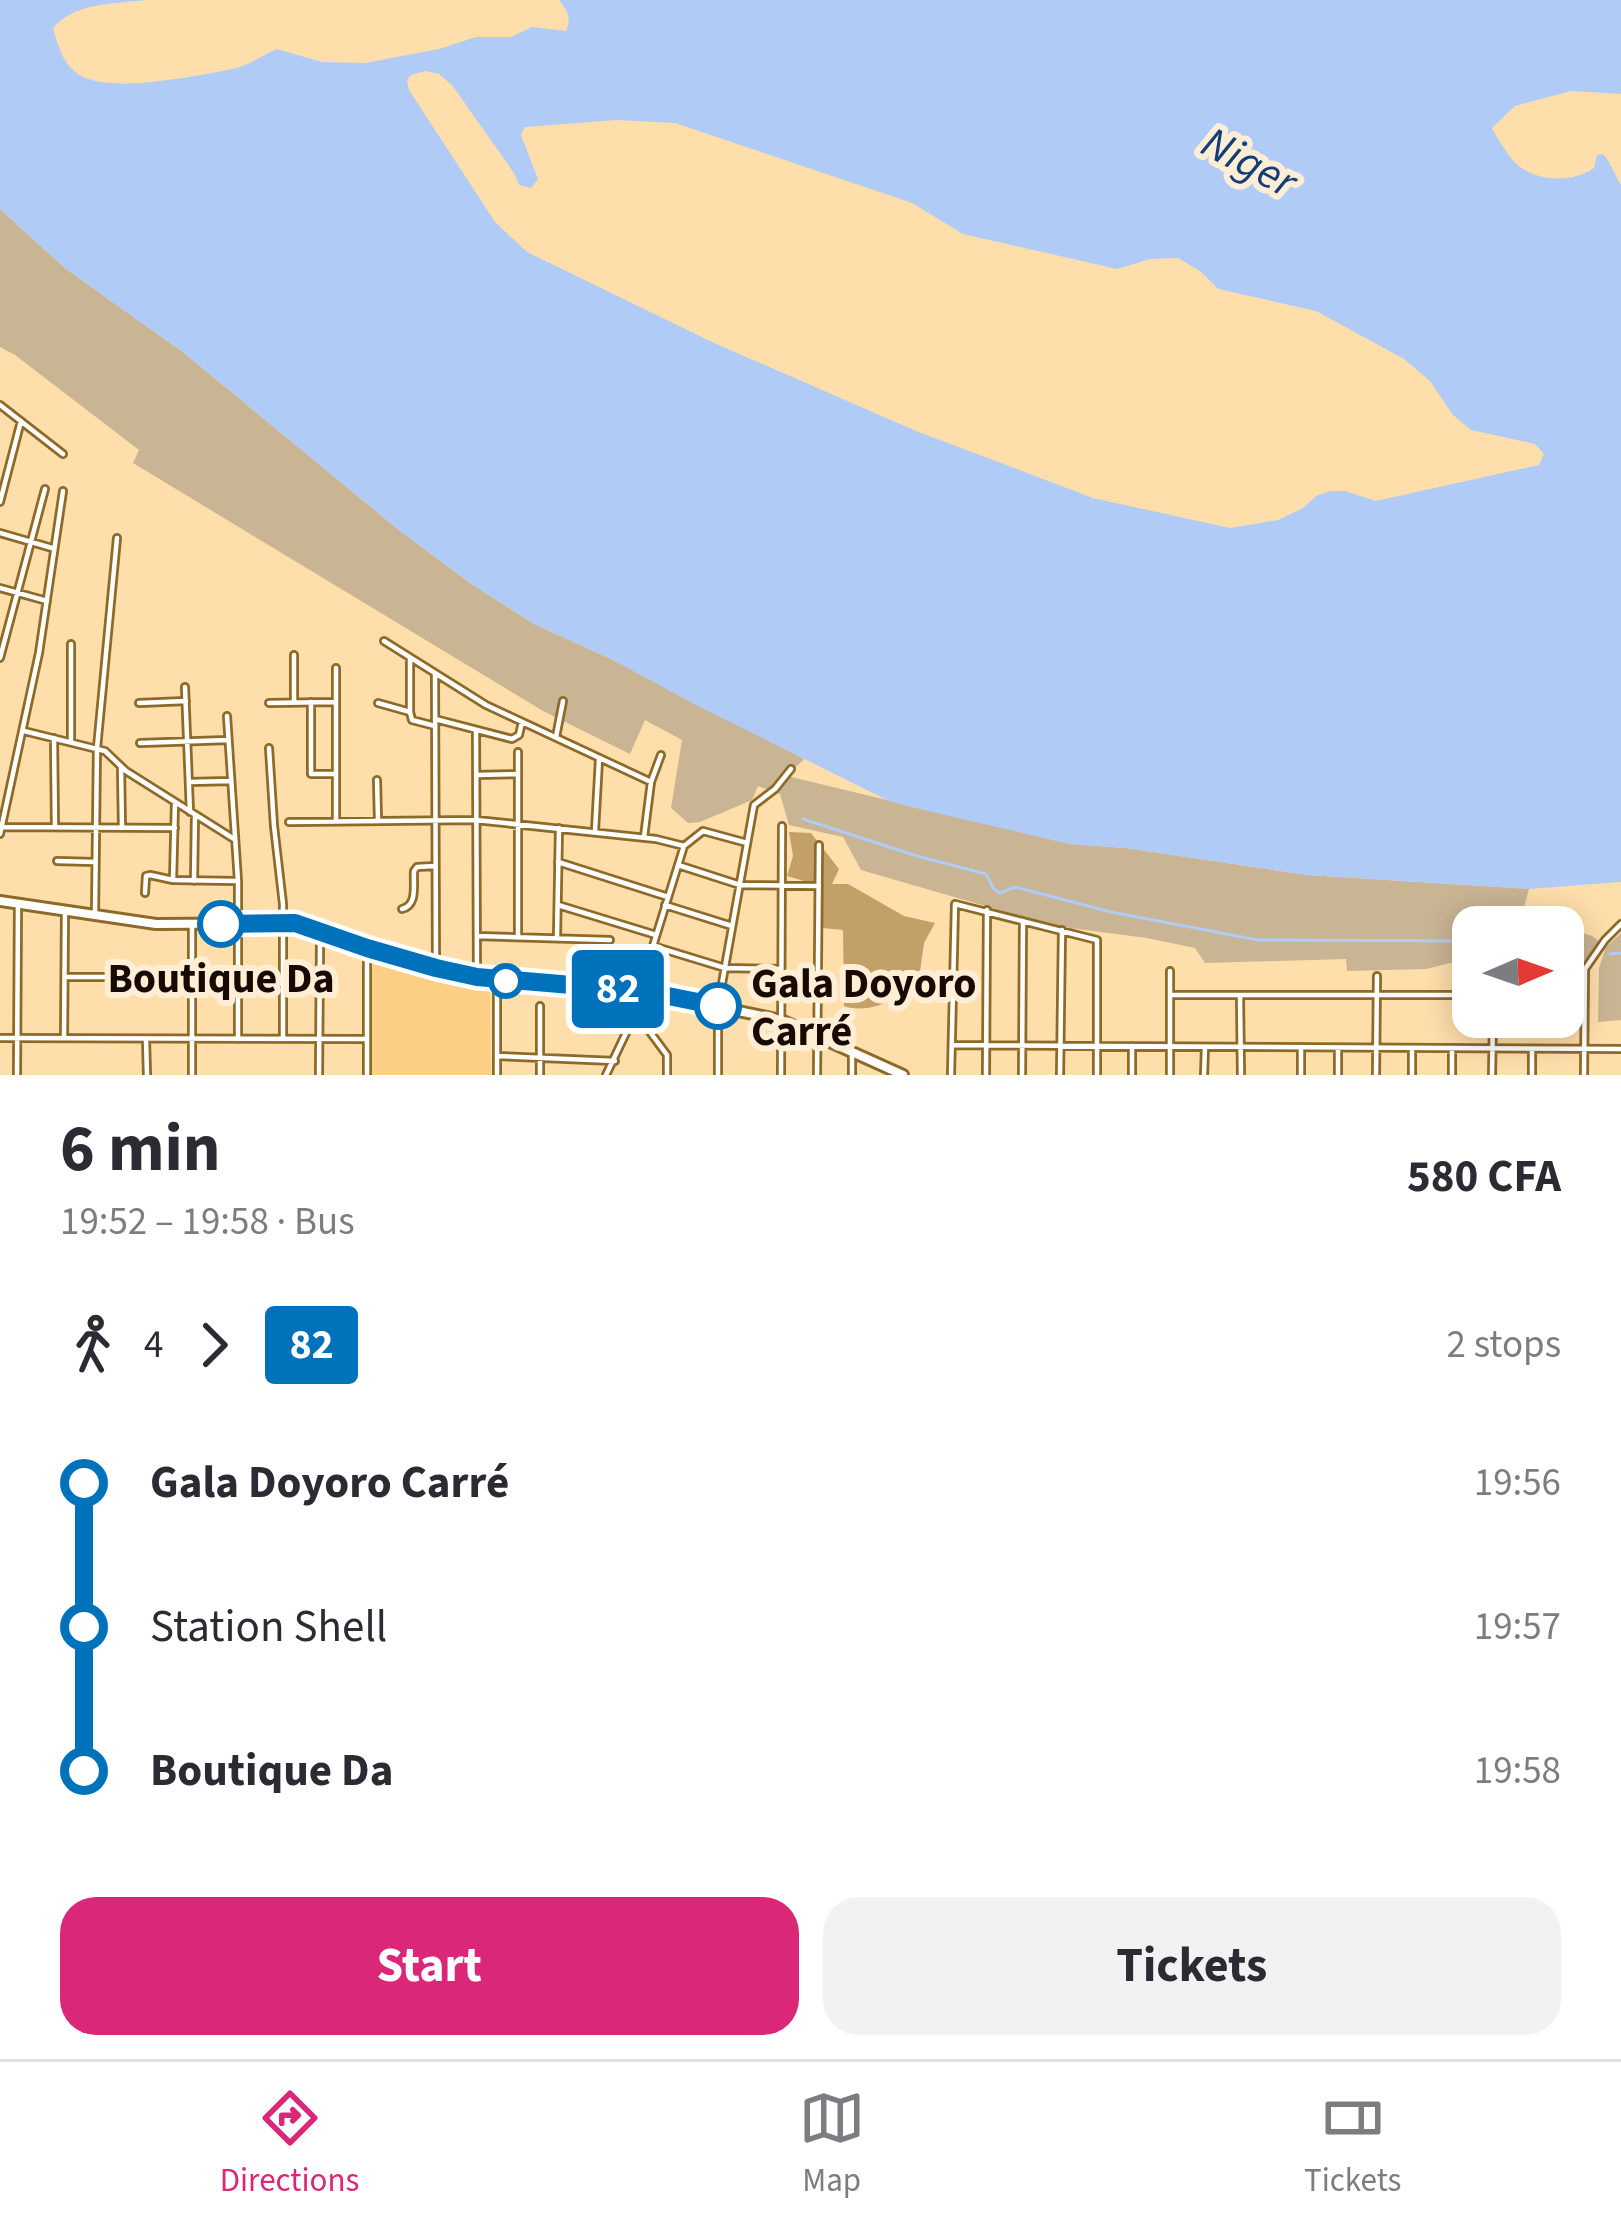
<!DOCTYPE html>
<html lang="en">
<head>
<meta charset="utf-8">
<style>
  :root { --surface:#fff; --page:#f2f2f3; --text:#2b2b33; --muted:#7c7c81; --line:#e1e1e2; --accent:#db2777 }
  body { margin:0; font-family:"Source Sans 3",sans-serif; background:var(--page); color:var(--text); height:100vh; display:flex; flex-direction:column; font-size:45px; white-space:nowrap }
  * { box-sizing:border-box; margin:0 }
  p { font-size:39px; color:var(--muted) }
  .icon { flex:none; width:66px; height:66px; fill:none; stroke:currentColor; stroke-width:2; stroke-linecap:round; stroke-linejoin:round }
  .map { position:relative; height:1075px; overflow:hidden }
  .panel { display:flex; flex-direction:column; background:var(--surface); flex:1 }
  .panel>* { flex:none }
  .badge { padding:0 24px; border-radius:9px; font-size:42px; line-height:78px }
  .needle { width:78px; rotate:88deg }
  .tools { position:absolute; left:1452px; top:906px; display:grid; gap:24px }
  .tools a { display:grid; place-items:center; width:132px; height:132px; border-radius:24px; background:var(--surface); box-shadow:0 6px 30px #0003; font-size:60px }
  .map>.badge { position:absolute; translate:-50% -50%; box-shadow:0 0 0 6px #fff }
  .legs { display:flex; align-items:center; gap:18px; height:132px; padding:0 60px; font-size:39px }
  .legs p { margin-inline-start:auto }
  .headline { display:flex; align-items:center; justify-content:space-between; height:204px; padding:0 60px }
  h1 { font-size:66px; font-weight:700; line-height:90px }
  .button { display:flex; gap:24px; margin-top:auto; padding:24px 60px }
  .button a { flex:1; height:138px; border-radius:36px; background:var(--accent); color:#fff; font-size:48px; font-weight:700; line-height:138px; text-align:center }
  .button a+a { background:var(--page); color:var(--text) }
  ul { padding:0 60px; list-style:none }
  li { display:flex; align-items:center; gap:42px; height:144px; font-size:45px }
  li i { display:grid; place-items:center; width:18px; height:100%; margin:0 15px; background:currentColor }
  li i::after { content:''; width:30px; height:30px; margin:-15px; border:9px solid; border-radius:50%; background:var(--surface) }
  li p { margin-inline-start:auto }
  li:first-child i { background:linear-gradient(#0000 50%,currentColor 0) }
  li:last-child i { background:linear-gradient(currentColor 50%,#0000 0) }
  .menu { display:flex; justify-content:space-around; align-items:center; height:168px; border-top:3px solid var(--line); background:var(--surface); font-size:33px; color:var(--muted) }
  .menu a { display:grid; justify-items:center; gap:6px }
  .menu .current { color:var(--accent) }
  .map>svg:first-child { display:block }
  .built { fill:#fbcf86 }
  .green { fill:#c9b493 }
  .forest { fill:#c2a068 }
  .water { fill:#b0ccf6; fill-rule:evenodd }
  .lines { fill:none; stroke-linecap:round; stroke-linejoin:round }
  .stream { stroke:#b0ccf6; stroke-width:3 }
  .minor-casing { stroke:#8e6a28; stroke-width:10 }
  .secondary-casing { stroke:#8e6a28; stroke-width:14 }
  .minor { stroke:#fff; stroke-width:4.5 }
  .secondary { stroke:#fff; stroke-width:8 }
  .line-1-casing { stroke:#fff; stroke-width:27 }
  .line-1 { stroke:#0072bc; stroke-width:18 }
  .stop-1-dot { fill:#fff; stroke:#0072bc; stroke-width:6 }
  .labels { text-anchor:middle; stroke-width:12; stroke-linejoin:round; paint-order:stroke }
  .stop-label { font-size:42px; font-weight:bold; fill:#170a00; stroke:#feeed5 }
  .water-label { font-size:45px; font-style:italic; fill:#143c79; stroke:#feeed5 }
</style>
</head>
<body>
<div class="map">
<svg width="1621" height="1075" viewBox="0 0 1621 1075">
  <rect width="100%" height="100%" fill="#fedeab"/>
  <path class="built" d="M369 957 490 988 491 1075H372Z"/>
  <path class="green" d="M0 209 66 269 184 353 400 531 470 583 534 624 611 659 804 759 787 776 1070 844 1126 848 1307 875 1529 889 1519 926H1546L1570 922 1574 930 1592 936 1599 941 1589 961 1569 970 1563 968V927H1473V961H1458L1426 969 1347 971 1346 959 1205 963 1195 948 1147 938 1054 926 861 870 843 837 789 825 780 794 758 786 752 800 700 822 688 823 671 808 682 740 645 720 630 754 543 711 133 463 139 450 15 355 0 347Z
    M1621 933V1020L1598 1022 1599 968 1606 947Z"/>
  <path class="forest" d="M789 832 811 833 839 869 832 884H848L904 916 935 923 924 943 918 985C895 998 872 1015 844 1006L843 930 822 928 814 884 787 876 793 856Z"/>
  <path class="water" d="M0 0H146C115 4 75 2 53 28 57 42 62 61 74 71 102 97 198 75 233 69 248 66 263 55 277 49L322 62 365 63 439 49 476 37H511L532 27 566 31C572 18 567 10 559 0H1621V94L1571 91 1515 106 1492 128C1498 139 1510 160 1520 167 1540 182 1575 182 1594 168L1597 155 1602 154 1606 157 1621 185V882L1529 889 1307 875 1126 848 1070 844 911 807 889 801 694 704 611 659 534 624 470 583 400 531 184 353 66 269 0 209ZM425 71 439 74 452 85 514 173 519 185 531 188 538 179 521 135 525 127 616 120 675 123 912 203 963 234 1117 269 1150 259 1178 258 1200 271 1218 289 1316 311 1404 359 1430 381 1453 415 1471 430 1535 444 1544 454 1539 465 1376 501 1345 491H1330L1316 496 1303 508 1278 520 1230 528 1093 498 916 431 712 342 527 252 495 222 409 90 407 80 411 75Z"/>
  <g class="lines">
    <path class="stream" d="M803 819 917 856 986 874 994 889 1000 893 1015 887 1111 912 1258 940 1473 941
      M1610 954 1621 953"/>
    <g class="minor-casing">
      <path id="minor" d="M0 405 63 454
        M0 502 21 421
        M0 533 52 548
        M0 588 47 601
        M384 641 486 705 651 782
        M294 655V702
        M0 658 45 489
        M336 668V820
        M435 674 436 968
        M185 687 190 812
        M311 702V774H336
        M139 703 186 701
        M269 703 336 702
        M378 703 410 712 412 720 435 726
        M410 712V658
        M227 716 238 881V1039
        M435 719 512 739 519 735 522 722
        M24 731 105 751 126 771 234 839
        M476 731 477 977
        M556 737 563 701
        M54 738 55 827
        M71 741V644
        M140 743 228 740
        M269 748 274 826 283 904V1039
        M518 752V937
        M121 767 122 828
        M476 775 518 774
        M377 780 378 820
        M189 782 231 781
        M289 822 476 820 656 839 684 846
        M0 827 175 828
        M595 831 599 759
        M0 834 39 653 63 491
        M644 837 651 782 661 755
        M57 861 95 862
        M558 862 668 897
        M678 865 740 885 819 886
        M173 880 175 802
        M194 881 195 815
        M145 893 146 876 150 875 173 880 236 881
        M558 905 656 935
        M665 905 732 926
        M402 909C418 905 413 885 414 871L417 867 435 866
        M95 915 97 748 117 538
        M477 936 610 940
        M557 936 559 828
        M653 946 725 968 781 969
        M1170 971V1075
        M65 977H192
        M1170 995H1473
        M1240 997 1241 1075
        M636 1013 667 1055V1075
        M0 1038 367 1039
        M64 1038 65 912
        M146 1039 147 1075
        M952 1045 1621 1049
        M846 1046V1016
        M1132 1046V1075
        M1338 1048V1075
        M1412 1048V1075
        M497 1056 615 1061
        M17 1075 18 904
        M192 1075V924
        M319 1075 320 944
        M367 1075V949
        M497 1075V980
        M540 1075V1006
        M606 1075 636 1012 653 946 684 846 703 831 747 843
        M718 1075V1006L754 805 775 789 791 769
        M781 1075 782 826
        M817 1075 819 845
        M852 1075V1051
        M951 1075 955 904 1097 940V1075
        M986 1075 987 910
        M1022 1075 1023 921
        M1060 1075 1062 930
        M1204 1075 1205 1047
        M1301 1075V1047
        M1376 1075 1377 976
        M1452 1075V1048
        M1492 1075 1493 1017
        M1532 1075V1049
        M1584 1075 1585 969 1605 940 1621 924"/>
    </g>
    <g class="secondary-casing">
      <path id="secondary" d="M0 901 156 924 295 923 436 968 477 977 643 991 781 1020 903 1075"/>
    </g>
    <use href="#minor" class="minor"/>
    <use href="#secondary" class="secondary"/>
  </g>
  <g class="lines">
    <g class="line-1-casing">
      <path id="line-1" d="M221 924 295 923 367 948 436 968 477 977 643 991 718 1006"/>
    </g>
    <use href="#line-1" class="line-1"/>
  </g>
  <g class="stop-1-dot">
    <circle cx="221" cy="924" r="21"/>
    <circle cx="506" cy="981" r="15"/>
    <circle cx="718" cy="1006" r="21"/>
  </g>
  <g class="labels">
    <g class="stop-label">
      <text x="221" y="992">Boutique Da</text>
      <text x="751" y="997" text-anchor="start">Gala Doyoro<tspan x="751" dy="48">Carré</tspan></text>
    </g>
    <g class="water-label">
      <text transform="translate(1250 161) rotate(28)" y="16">Niger</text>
    </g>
  </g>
</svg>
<div class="tools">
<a><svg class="needle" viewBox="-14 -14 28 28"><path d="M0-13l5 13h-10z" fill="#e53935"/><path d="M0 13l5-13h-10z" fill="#7c7c81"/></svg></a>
</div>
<b class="badge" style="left:618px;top:989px;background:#0072bc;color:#fff">82</b>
</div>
<section class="panel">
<div class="headline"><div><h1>6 min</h1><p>19:52 – 19:58 · Bus</p></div><b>580 CFA</b></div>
<div class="legs"><svg class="icon" aria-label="walk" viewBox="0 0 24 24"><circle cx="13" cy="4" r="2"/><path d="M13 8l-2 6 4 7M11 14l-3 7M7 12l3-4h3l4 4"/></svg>4<svg class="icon" aria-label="forward" viewBox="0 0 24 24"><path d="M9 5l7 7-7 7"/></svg><b class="badge" style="background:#0072bc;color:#fff">82</b><p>2 stops</p></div>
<ul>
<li><i style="color:#0072bc"></i><b>Gala Doyoro Carré</b><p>19:56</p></li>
<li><i style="color:#0072bc"></i><span>Station Shell</span><p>19:57</p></li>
<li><i style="color:#0072bc"></i><b>Boutique Da</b><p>19:58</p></li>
</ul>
<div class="button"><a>Start</a><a>Tickets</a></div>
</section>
<nav class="menu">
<a class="current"><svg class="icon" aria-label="directions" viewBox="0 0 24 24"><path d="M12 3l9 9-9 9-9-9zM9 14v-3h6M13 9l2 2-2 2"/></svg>Directions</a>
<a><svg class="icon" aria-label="map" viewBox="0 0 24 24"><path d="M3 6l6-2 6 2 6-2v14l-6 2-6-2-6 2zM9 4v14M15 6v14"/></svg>Map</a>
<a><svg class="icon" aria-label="tickets" viewBox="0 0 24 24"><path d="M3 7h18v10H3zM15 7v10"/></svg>Tickets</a>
</nav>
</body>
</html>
